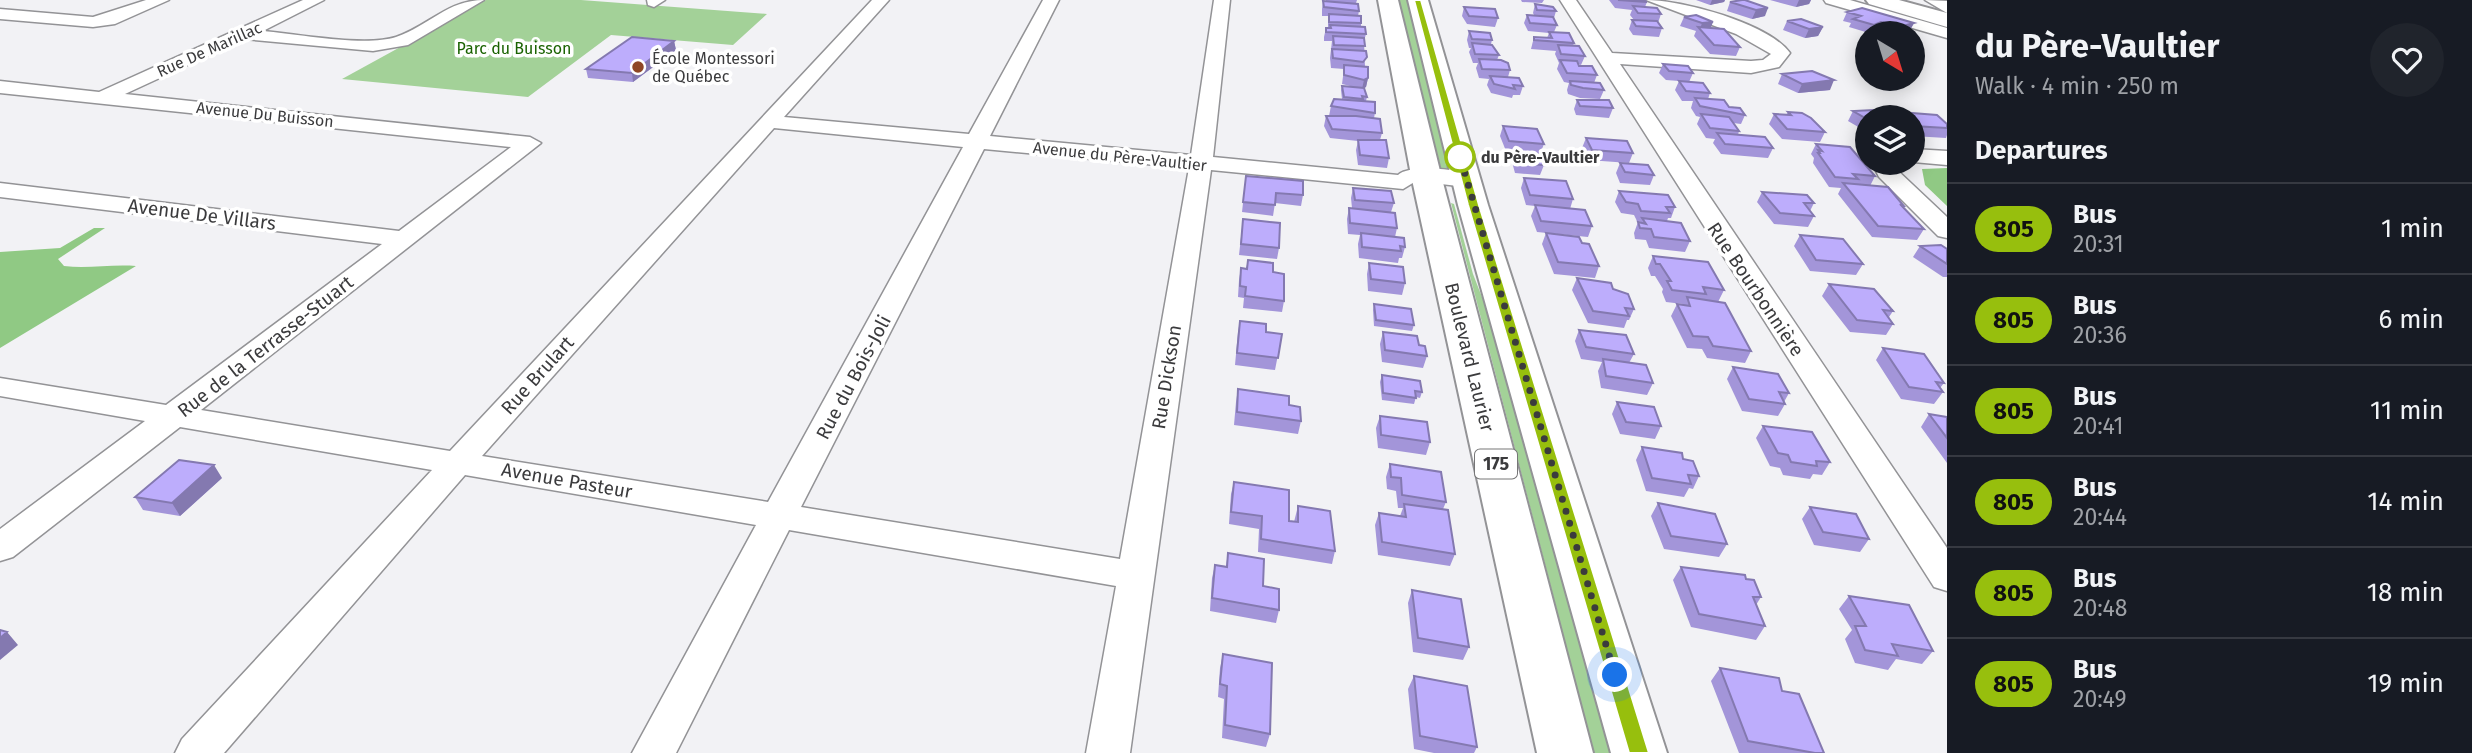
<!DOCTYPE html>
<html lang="en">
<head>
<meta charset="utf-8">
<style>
  :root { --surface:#171b24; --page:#20242c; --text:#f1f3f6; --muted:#9ea1a6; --line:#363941 }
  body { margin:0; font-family:"Fira Sans",sans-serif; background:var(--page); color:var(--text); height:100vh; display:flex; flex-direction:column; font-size:26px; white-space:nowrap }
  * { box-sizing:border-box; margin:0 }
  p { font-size:23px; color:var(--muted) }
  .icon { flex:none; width:38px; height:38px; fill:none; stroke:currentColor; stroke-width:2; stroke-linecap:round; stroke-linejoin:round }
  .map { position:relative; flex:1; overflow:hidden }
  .panel { display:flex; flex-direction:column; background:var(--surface); width:525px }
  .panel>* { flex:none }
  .badge { padding:0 14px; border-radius:23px; font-size:24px; line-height:46px }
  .needle { width:46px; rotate:142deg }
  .tools { position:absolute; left:1855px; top:21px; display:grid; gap:14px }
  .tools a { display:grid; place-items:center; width:70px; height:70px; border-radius:50%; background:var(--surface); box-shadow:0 4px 18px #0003; font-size:35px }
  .you { position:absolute; width:35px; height:35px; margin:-18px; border:5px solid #fff; border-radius:50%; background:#1a73e8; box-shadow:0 0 0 10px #1a73e833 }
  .map>.badge { position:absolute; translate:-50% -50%; box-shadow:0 0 0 4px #fff }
  h2 { padding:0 28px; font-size:26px; line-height:63px }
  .round { display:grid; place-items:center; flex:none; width:74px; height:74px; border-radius:37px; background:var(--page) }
  .overview { display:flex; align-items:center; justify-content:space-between; height:119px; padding:0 28px }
  h1 { font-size:33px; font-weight:700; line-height:52px }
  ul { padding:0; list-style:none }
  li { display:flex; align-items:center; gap:21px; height:91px; padding:0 28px; border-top:2px solid var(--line) }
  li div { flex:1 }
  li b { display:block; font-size:26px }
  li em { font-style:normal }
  li .badge { min-width:77px; font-weight:700; text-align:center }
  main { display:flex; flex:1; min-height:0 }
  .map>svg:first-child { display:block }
  .green { fill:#a3d198 }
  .forest { fill:#90c984 }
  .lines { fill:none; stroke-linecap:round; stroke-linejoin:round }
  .street-casing { stroke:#939396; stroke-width:3 }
  .secondary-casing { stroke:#939396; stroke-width:4 }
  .primary-casing { stroke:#939396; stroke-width:4 }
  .street { fill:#fff; fill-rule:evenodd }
  .secondary { fill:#fff; fill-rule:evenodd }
  .primary { fill:#fff; fill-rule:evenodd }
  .wall { fill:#a395d9 }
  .shaded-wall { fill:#8479b0 }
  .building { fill:#bdadfc; stroke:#8479b0; stroke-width:2 }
  .line { fill:#97bf0d; stroke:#fff; stroke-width:2 }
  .walk { stroke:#3b3b3d; stroke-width:7; stroke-dasharray:0 12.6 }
  .poi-dot { fill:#8e4624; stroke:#fff; stroke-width:2.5 }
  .stop-dot { fill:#fff; stroke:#97bf0d; stroke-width:3.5 }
  .labels { text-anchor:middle; stroke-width:7; stroke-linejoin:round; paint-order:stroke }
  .far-park-label { font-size:16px; fill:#196200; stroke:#fff }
  .far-street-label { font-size:16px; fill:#3b3b3d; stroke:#fff }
  .far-poi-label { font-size:16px; fill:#3b3b3d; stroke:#fff; text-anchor:start }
  .far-stop-label { font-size:16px; font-weight:bold; fill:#3b3b3d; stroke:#fff; text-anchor:start }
  .shield { fill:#fff; stroke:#767677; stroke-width:2 }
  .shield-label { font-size:18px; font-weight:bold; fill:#3b3b3d }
  .street-label { font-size:19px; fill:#3b3b3d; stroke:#fff }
</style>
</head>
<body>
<main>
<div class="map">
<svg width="1947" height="753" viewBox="0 0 1947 753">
  <rect width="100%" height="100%" fill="#f2f2f5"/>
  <path class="green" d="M486 0H581L767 14 733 45 611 35 528 97 342 79Z
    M1398 0H1409L1447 145 1451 174 1442 173Z
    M1451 203 1454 204 1473 274 1510 369 1620 753H1594Z"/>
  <path class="forest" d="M1947 168V206L1925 185 1922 169Z
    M94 228H105L58 259 64 266C88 269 111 264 136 266L0 348V252L60 248Z"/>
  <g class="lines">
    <g class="street-casing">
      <path id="street" d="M146 0H169L115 24 93 27 0 19V9L93 17Z
        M303 0H324L263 31C298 34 365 47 396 37 429 26 447 0 484 0L408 45 373 51 244 39 125 94 530 137 541 143 201 410 450 451 872 0H889L784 117 969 134 1043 0H1059L990 136 1191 155 1214 0H1230L1213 157 1398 175C1408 164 1469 168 1477 180L1466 187 1416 181 1403 189 1211 170 1130 753H1086L1116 586 789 530 676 753H632L756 525 465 475 224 753H175L182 739 432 470 180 427 13 557 0 561V529L145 421 0 396V378L166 405 382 244 0 197V183L399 231 511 147 0 93V81L99 92ZM774 128 963 147 768 502 482 456ZM984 149 1189 168 1120 559 801 507Z
        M647 0H665L654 7 648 5Z
        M1560 0H1576L1612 53 1751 61 1763 60 1771 54 1736 34 1646 0C1682 0 1768 23 1790 53L1779 67 1751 73 1620 64 1947 548V591L1934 587Z
        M1824 0H1850L1947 28V38L1826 3Z
        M1925 0 1947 1V13Z
        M1913 149 1947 151V165L1913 162Z
        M1872 163H1897L1895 168 1947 217V238L1938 236 1879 177Z"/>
    </g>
    <g class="secondary-casing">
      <path id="secondary" d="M1866 0H1899L1947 13V27L1869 4Z"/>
    </g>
    <g class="primary-casing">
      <path id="primary" d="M1378 0H1398L1441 175 1593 753H1537L1411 175Z
        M1408 0H1428L1488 205 1667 753H1611L1458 205Z"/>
    </g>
    <use href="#street" class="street"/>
    <use href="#secondary" class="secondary"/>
    <use href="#primary" class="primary"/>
  </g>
  <path class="wall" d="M1326 0H1357L1356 3 1359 11 1358 16 1361 23V27L1366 34 1364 41 1365 67 1368 78 1366 87 1364 88 1367 97 1366 101 1375 113 1374 118 1382 133 1380 140 1389 158 1387 168 1358 165 1356 150 1358 141 1330 138 1324 126 1326 116H1329L1331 106 1342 99 1341 90 1342 86H1350L1342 84 1344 69 1331 68 1330 58 1332 41H1324V37L1326 28H1328V16H1322V9L1323 1H1326Z
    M1521 0H1544L1542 3 1522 2Z
    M1609 0H1643L1647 2 1645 7 1661 14 1658 23 1662 28 1659 37 1633 35 1629 29 1632 20H1634L1630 15 1632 10 1615 8Z
    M1696 0H1725L1724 2 1710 5Z
    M1742 0 1765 16 1752 19 1727 11 1730 2Z
    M1770 0H1811L1809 4 1796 7Z
    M1535 4 1556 11 1554 18 1557 25 1554 32 1574 43 1573 46 1585 56 1581 65 1578 64 1579 66 1597 75 1594 83 1604 90 1600 99 1580 98 1568 94 1567 90 1569 83 1564 82 1557 69 1559 63 1555 54 1556 51 1531 49 1534 37 1547 38 1549 33 1528 31 1524 23 1527 15H1534L1533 13Z
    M1464 7 1498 18 1495 27 1467 24 1462 16Z
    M1847 12 1914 23 1909 32 1904 33H1885L1877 31 1869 33 1849 27 1851 23 1843 21Z
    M1696 15 1711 28 1740 47 1736 56 1710 54 1694 36 1696 31 1680 26 1684 17Z
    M1787 21 1823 27 1818 36 1805 38 1783 30Z
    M1469 31 1492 40 1491 44 1499 55 1497 60 1510 70 1508 77 1523 86 1520 95H1513L1512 98 1491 93 1487 85 1489 79 1479 78 1476 68 1478 63H1473L1469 52 1471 48H1469L1467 40Z
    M674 41 676 50 633 82 588 78 586 69Z
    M1663 64 1693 73 1689 82 1710 93 1708 99 1729 107 1745 115 1741 124 1733 123 1739 131 1738 135 1773 148 1768 158 1721 154 1713 143 1715 139 1706 138 1697 124 1700 117 1696 116 1691 108 1693 101H1682L1675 90 1679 81 1666 80 1659 73Z
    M1782 74 1830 90 1798 93 1778 84Z
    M1577 100 1613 108 1609 118 1576 115 1574 109Z
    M1874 110 1937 115 1947 124V135L1946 138 1913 136V117H1867V132L1848 121 1853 111Z
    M1788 112 1825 132 1820 142 1782 139 1769 124 1774 114 1786 115Z
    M1503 126 1544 144 1540 154H1539L1544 165 1540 175 1515 173 1512 162 1515 152 1534 153 1506 151 1500 136Z
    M1586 138 1633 153 1629 163 1588 160 1582 148Z
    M1816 144 1875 176 1870 186 1903 205 1902 206 1924 229 1917 240 1872 237 1838 194 1841 188 1829 187 1813 163 1814 158 1811 154Z
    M1620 163 1654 175 1650 185 1620 183 1616 173Z
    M1246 176 1303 195 1301 206 1275 203 1273 216 1242 212Z
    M1524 178 1573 199 1570 209 1592 226 1588 237 1537 232 1531 216 1535 206 1526 205 1521 188Z
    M1353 188 1394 203 1391 212 1397 228 1395 237 1405 247 1402 258H1399L1398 263 1359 258 1358 244 1360 235 1348 234 1347 219 1349 208H1352L1351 198Z
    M1619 191 1675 207 1671 218H1668L1667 221 1690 241 1685 252 1649 248 1646 240 1635 239 1634 233 1638 222H1641L1637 221 1634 215 1621 213 1615 202Z
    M1762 192 1814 203 1810 211 1814 216 1808 227 1774 224 1757 202Z
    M1243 219 1279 248 1277 259 1239 255Z
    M1546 233 1599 266 1595 278 1554 274 1542 244Z
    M1800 235 1863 264 1856 275 1810 271 1794 246Z
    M1920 246 1947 249V277H1943L1913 257Z
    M1653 256 1724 290 1718 302 1751 351 1745 363 1707 358 1702 349 1687 348 1671 316 1677 304 1683 305V304L1666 302 1662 292 1663 289 1655 276H1651L1648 268Z
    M1248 260 1273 272 1284 301 1282 312 1243 308 1244 298 1238 297 1239 280 1241 268 1246 269Z
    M1369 263 1405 283 1402 295 1368 291 1367 274Z
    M1577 278 1613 289 1634 309 1629 320H1627L1624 328 1588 323 1572 290Z
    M1829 284 1893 311 1889 317 1893 324 1886 335 1850 332 1822 296Z
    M1374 304 1414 325 1412 331 1374 326 1373 310Z
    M1240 321 1266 332 1282 334 1275 370 1235 365 1238 332Z
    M1579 330 1634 354 1629 363 1653 383 1647 395 1601 388 1598 371 1602 362 1581 359 1575 341Z
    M1383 332 1427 356 1423 368 1382 362 1380 344Z
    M1883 348 1944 383 1940 388 1943 392 1934 404 1901 399 1876 360Z
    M1733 367 1789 393 1784 402 1785 404 1778 416 1742 411 1727 379Z
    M1382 375 1422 392 1420 398 1416 397 1414 404 1382 400 1380 382Z
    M1238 389 1289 405 1301 421 1298 434 1234 425 1236 402Z
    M1617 402 1661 426 1655 439 1620 434 1612 414Z
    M1929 414 1947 417V463L1921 427Z
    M1380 416 1430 442 1426 455 1378 448 1376 428Z
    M1763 426 1830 462 1822 475 1813 474 1810 479 1783 475 1780 468 1770 466 1756 438Z
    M1642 447 1683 459 1699 476 1693 489 1689 488 1684 497 1646 491 1636 460Z
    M1390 464 1446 502 1443 509 1455 554 1450 566 1378 555 1375 525 1379 513 1400 516 1403 508H1398L1396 491 1387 489 1386 477Z
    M222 478 180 516 143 510 135 497Z
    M1234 482 1289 521 1294 522 1298 506 1335 551 1332 564 1258 552 1259 529 1229 524 1231 494Z
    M1658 503 1727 544 1719 557 1664 549 1651 516Z
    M1810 507 1869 539 1860 552 1814 545 1802 519Z
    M1228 553 1263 586 1279 610 1276 623 1210 611 1212 578 1215 565 1226 566Z
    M1681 567 1746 579 1761 597 1756 605 1765 626 1756 640 1691 627 1673 580Z
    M1412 590 1469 647 1463 660 1413 652 1408 603Z
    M1849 596 1933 651 1922 664 1896 659 1888 670 1855 663 1845 639 1852 630 1839 609Z
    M1223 654 1270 734 1266 747 1222 738 1224 699 1218 697 1220 668Z
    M1720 668 1782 691 1824 753H1739L1711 681Z
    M1414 676 1477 747 1474 753H1434L1414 749 1408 689Z"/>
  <path class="shaded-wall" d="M1712 0H1725L1724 2 1710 5Z
    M1799 0H1811L1809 4 1796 7Z
    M1768 8 1765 16 1752 19 1756 10Z
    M1713 22 1710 30 1700 29 1702 23Z
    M1881 22 1877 31 1869 33 1874 25Z
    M1914 23 1909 32 1904 33H1896L1899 27Z
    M1823 27 1818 36 1805 38 1809 29Z
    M674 41 676 50 633 82 632 73Z
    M1368 78 1366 87 1362 89 1364 80Z
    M1834 80 1830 90 1798 93 1802 84Z
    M214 465 222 478 180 516 172 503Z
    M7 632 18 645 0 660V638Z"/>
  <path class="building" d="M1618 0H1643L1647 2Z
    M1742 0H1745L1768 8 1756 10 1730 2Z
    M1323 1 1358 4 1359 11 1324 7Z
    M1535 4 1553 7 1556 11 1537 10Z
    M1633 6 1657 8 1661 14 1638 13Z
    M1464 7 1495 9 1498 18 1469 16Z
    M1862 8 1914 23 1899 27 1881 22 1874 25 1853 19 1861 16 1847 12Z
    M1329 14 1361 16V23L1329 22Z
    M1527 15 1553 17 1557 25 1530 23Z
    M1696 15 1713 22 1702 23 1684 17Z
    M1801 19 1823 27 1809 29 1787 21Z
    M1632 20 1657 21 1662 28 1636 26Z
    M1330 25 1365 27 1366 34 1326 32V28H1331Z
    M1698 27 1724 29 1740 47 1714 45Z
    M1469 31 1490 33 1492 40 1472 39Z
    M1549 32 1569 33 1574 43 1534 40V37L1552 38Z
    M1333 36 1364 38 1365 46 1334 45Z
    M632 37 674 41 632 73 586 69Z
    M1472 43 1492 45 1499 55 1475 54Z
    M1558 45 1579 46 1585 56 1561 54Z
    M1332 49 1366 51 1367 57 1363 62 1333 58Z
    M1479 59 1501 60 1508 63 1510 70 1482 69Z
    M1560 60 1577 61 1579 66H1592L1597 75 1567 73Z
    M1663 64 1688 66 1693 73 1669 71Z
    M1344 65 1368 67V78L1364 80 1344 75Z
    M1812 71 1834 80 1802 84 1782 74Z
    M1490 76 1519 78 1523 86 1513 85 1515 89 1494 84Z
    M1570 81 1600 83 1604 90 1583 88 1571 85Z
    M1679 81 1703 83 1710 93 1686 91Z
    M1342 86 1364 88 1367 97 1362 96 1363 99 1344 97Z
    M1695 98 1724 100 1729 107 1740 108 1745 115 1700 106Z
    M1334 99 1375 102V113L1331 106Z
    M1577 100H1609L1613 108 1580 106Z
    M1874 110 1937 115 1947 124V128L1913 126V117H1867V119L1853 111Z
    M1788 112 1802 113 1811 118 1825 132 1787 129 1774 114 1791 115Z
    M1701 114 1729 117 1739 131 1710 128Z
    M1326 116H1356L1380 119 1382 133 1332 129Z
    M1503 126 1537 129 1544 144 1509 141Z
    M1717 133 1765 137 1773 148 1725 144Z
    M1586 138 1627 141 1633 153 1592 150Z
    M1358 140H1386L1389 158 1360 155Z
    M1816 144 1850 147 1875 176 1853 174 1858 179 1835 177 1818 153H1820L1818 150 1822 151Z
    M1515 152 1539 154 1544 165 1519 163Z
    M1620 163 1648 165 1654 175 1625 172Z
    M1246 176 1303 181V195L1276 193 1275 205 1243 202Z
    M1524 178 1566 181 1573 199 1530 195Z
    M1843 183 1888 187 1903 205 1900 204 1924 229 1878 226Z
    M1353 188 1391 191 1394 203 1355 200Z
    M1619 191 1668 195 1675 207H1666L1670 213 1641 211 1638 204 1626 202Z
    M1762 192 1807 195 1814 203H1804L1814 216 1780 213Z
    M1535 205 1585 210 1592 226 1541 221Z
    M1349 208 1395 213 1397 228 1350 223Z
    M1642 218 1681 223 1690 241 1654 237 1651 229 1640 228 1638 222 1646 224Z
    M1243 219 1280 223 1279 248 1241 244Z
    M1361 233 1404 238 1405 247 1400 246 1401 251 1362 247Z
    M1546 233 1579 237 1582 243 1589 244 1599 266 1558 262Z
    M1800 235 1843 239 1863 264 1816 260Z
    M1941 245 1947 249V264L1920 246Z
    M1653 256 1708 262 1724 290 1703 287 1706 294 1672 290 1667 281H1671L1660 264H1656Z
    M1248 260 1273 263V272L1284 274V301L1245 296 1246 287 1240 286 1241 268 1247 269Z
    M1369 263 1403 267 1405 283 1371 279Z
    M1577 278 1611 283 1613 289 1628 294 1634 309 1625 308 1629 316 1593 311Z
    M1829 284 1874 289 1893 311 1883 310 1893 324 1857 320Z
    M1687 297 1725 303 1751 351 1713 346 1708 337 1693 336 1677 304 1690 306Z
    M1374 304 1411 309 1414 325 1376 320Z
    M1240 321 1266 324V332L1282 334 1278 358 1237 353Z
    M1579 330 1626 335 1634 354 1586 347Z
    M1383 332 1417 336 1419 345 1425 346 1427 356 1385 350Z
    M1883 348 1924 354 1944 383 1936 382 1943 392 1909 387Z
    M1603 359 1646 365 1653 383 1606 376Z
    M1733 367 1778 374 1789 393 1779 392 1785 404 1749 399Z
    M1382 375 1420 381 1422 392 1415 391 1416 398 1383 393Z
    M1238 389 1289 396V405L1300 407 1301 421 1237 412Z
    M1617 402 1654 407 1661 426 1626 422Z
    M1929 414 1947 417V438Z
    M1380 416 1427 422 1430 442 1381 435Z
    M1763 426 1812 432 1830 462 1816 461 1817 466 1791 462 1788 455 1778 453Z
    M1642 447 1682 453 1683 459 1693 461 1699 476 1688 475 1691 484 1652 478Z
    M179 460 214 465 172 503 135 497Z
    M1390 464 1441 472 1446 502 1402 495 1401 478 1391 477Z
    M1234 482 1289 490V521L1298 522V506L1330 511 1335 551 1261 539 1262 516 1231 512Z
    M1658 503 1715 514 1727 544 1671 536Z
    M1404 504 1448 510 1455 554 1382 542 1379 513 1406 517Z
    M1810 507 1856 514 1869 539 1823 532Z
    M1228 553 1264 559 1263 586 1279 589V610L1212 598 1215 565 1227 567Z
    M1681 567 1745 575 1746 579 1754 580 1761 597H1753L1765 626 1699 614Z
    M1412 590 1461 599 1469 647 1418 638Z
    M1849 596 1909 605 1933 651 1892 644 1898 656 1865 650 1855 626H1866Z
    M0 630 7 632 0 638Z
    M1223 654 1272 663 1270 734 1225 725 1227 686 1220 684Z
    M1720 668 1779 678 1782 691 1799 694 1824 753H1815L1748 741Z
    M1414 676 1467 686 1477 747 1420 736Z"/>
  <path class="line" d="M1414 0H1421L1479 205 1649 753H1629L1468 205Z"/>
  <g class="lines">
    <path class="walk" d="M1460 157 1457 147 1615 675"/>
  </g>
  <circle class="poi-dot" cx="638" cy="67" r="7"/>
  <circle class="stop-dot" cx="1460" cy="157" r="14"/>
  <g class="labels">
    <g class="far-park-label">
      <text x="514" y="54">Parc du Buisson</text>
    </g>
    <g class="far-street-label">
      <text transform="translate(209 49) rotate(-24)" y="6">Rue De Marillac</text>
      <text transform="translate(265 114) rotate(6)" y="6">Avenue Du Buisson</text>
      <text transform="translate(1120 156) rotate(6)" y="6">Avenue du Père-Vaultier</text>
    </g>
    <g class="far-poi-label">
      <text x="652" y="64">École Montessori<tspan x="652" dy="18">de Québec</tspan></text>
    </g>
    <g class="far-stop-label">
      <text x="1481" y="163">du Père-Vaultier</text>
    </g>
    <rect class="shield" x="1475" y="449.5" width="42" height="29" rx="5"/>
    <g class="shield-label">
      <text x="1496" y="470">175</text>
    </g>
    <g class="street-label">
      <text transform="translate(202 214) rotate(7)" y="7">Avenue De Villars</text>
      <text transform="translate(1756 289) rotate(56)" y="7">Rue Bourbonnière</text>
      <text transform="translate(265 346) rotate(-38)" y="7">Rue de la Terrasse-Stuart</text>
      <text transform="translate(1470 357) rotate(76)" y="7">Boulevard Laurier</text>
      <text transform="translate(537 375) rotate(-48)" y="7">Rue Brulart</text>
      <text transform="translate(853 377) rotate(-62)" y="7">Rue du Bois-Joli</text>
      <text transform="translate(1166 377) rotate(-81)" y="7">Rue Dickson</text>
      <text transform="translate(567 480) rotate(10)" y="7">Avenue Pasteur</text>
    </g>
  </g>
</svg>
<div class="tools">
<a><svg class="needle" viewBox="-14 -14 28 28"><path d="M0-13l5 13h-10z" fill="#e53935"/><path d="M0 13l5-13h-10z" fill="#9ea1a6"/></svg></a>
<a><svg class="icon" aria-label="layers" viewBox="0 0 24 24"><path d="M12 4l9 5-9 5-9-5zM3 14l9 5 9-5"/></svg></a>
</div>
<div class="you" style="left:1615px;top:675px"></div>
</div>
<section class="panel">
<div class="overview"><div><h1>du Père-Vaultier</h1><p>Walk · 4 min · 250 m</p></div><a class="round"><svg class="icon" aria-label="heart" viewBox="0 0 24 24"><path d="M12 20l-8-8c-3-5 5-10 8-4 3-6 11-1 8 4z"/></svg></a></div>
<h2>Departures</h2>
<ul>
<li><span class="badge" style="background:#97bf0d;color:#111">805</span><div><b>Bus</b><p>20:31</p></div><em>1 min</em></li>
<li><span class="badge" style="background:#97bf0d;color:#111">805</span><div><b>Bus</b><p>20:36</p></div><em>6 min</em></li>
<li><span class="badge" style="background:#97bf0d;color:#111">805</span><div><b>Bus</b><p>20:41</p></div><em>11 min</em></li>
<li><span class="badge" style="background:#97bf0d;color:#111">805</span><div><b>Bus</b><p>20:44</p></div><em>14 min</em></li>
<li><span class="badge" style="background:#97bf0d;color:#111">805</span><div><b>Bus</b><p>20:48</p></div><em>18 min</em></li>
<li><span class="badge" style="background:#97bf0d;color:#111">805</span><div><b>Bus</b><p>20:49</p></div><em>19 min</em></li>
</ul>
</section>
</main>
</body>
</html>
